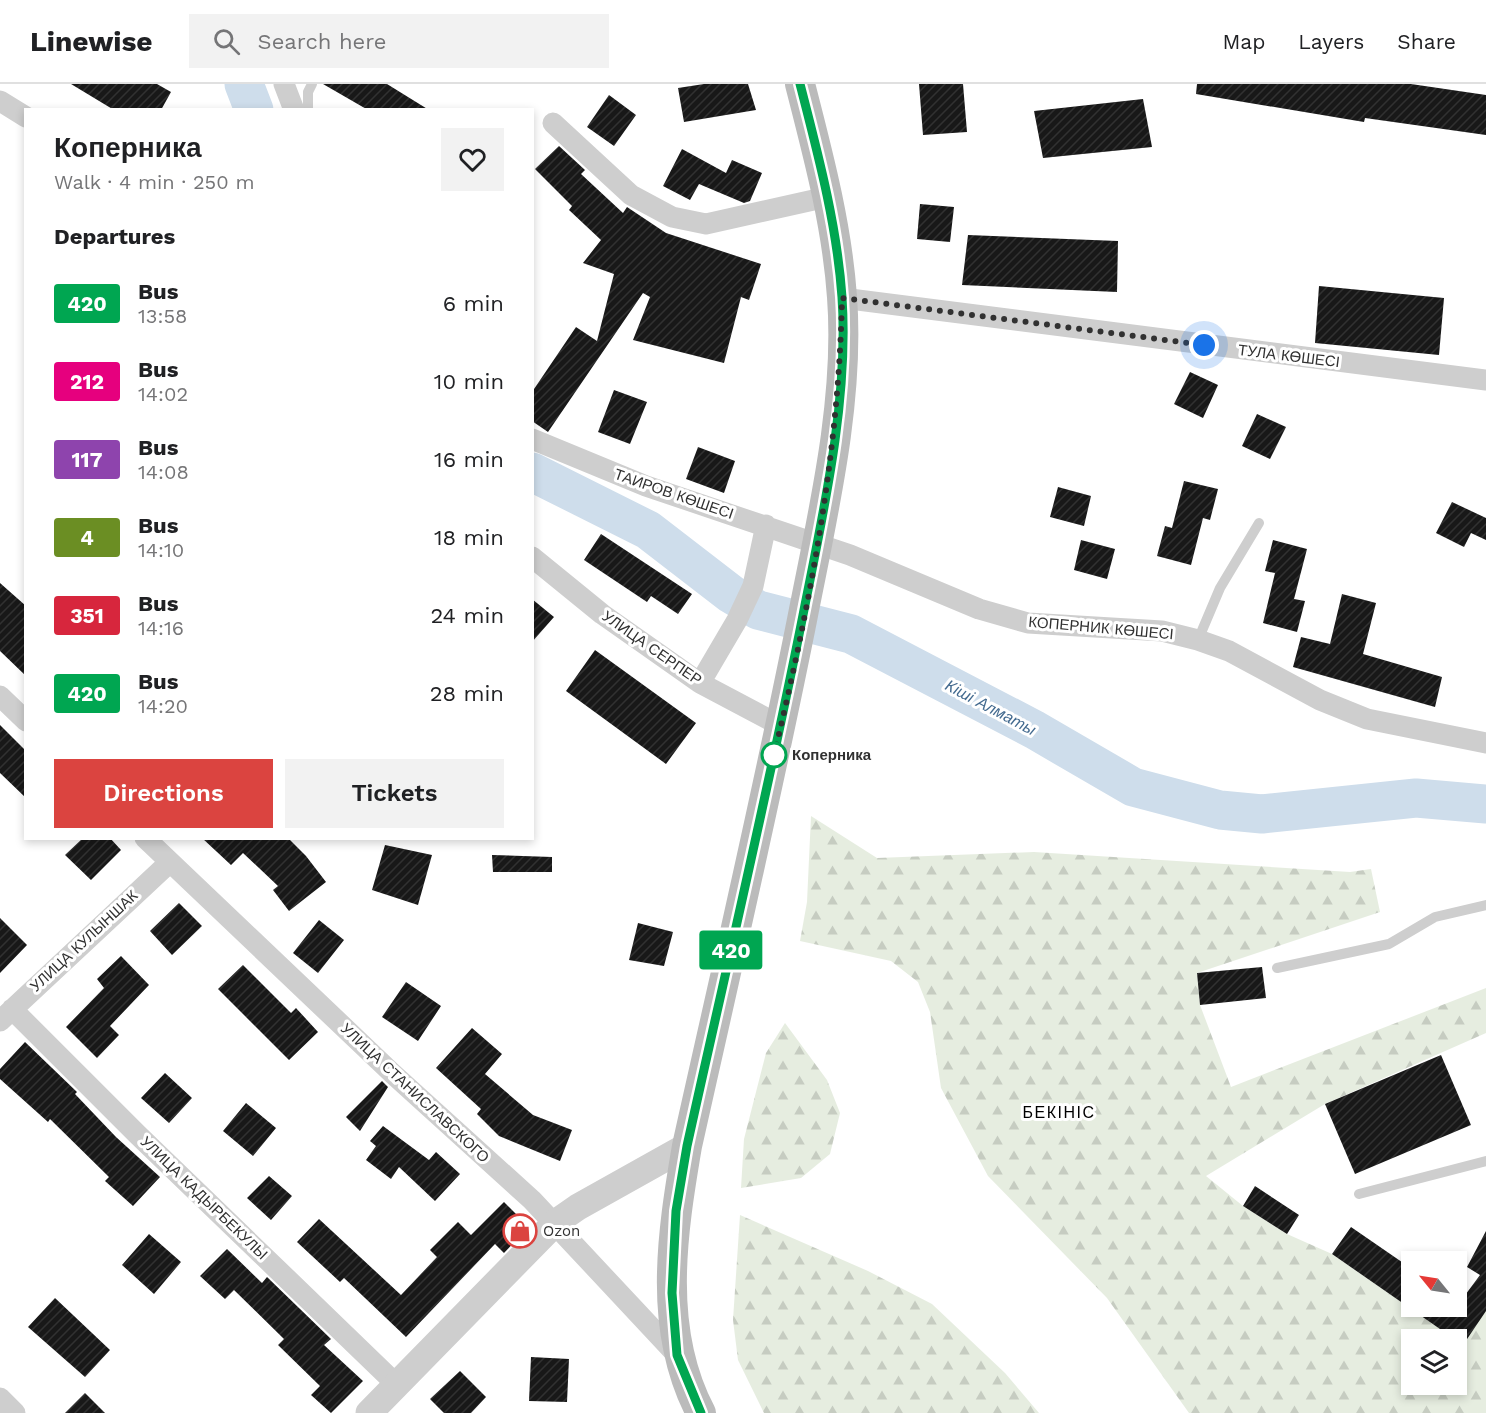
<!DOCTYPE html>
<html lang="en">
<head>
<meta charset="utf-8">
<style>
  :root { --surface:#fff; --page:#f2f2f2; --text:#202124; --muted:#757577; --line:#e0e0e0; --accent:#db4440 }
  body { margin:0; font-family:"Work Sans",sans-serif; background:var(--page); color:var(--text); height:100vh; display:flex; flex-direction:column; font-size:22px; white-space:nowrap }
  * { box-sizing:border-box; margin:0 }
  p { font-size:20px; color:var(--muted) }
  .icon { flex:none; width:33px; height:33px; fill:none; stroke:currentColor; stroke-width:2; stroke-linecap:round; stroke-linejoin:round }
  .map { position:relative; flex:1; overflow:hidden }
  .drawer { position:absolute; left:24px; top:24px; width:510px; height:732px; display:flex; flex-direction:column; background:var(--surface); border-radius:0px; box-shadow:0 3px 9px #0003 }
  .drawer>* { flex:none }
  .badge { padding:0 12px; border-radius:4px; font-size:21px; line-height:39px }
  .needle { width:39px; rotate:300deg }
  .buttons { position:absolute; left:1401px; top:1167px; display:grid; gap:12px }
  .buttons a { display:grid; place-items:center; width:66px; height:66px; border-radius:0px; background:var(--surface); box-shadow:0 3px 9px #0003; font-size:30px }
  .you { position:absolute; width:30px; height:30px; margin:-15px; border:4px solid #fff; border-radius:50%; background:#1a73e8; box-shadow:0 0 0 9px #1a73e833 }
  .map>.badge { position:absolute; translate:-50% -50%; box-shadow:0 0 0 3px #fff }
  h2 { padding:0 30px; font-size:22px; line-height:54px }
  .round { display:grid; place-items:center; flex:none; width:63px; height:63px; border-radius:0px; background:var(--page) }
  .head { display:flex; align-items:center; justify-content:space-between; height:102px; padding:0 30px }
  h1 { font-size:28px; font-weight:600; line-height:45px }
  .action { display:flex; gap:12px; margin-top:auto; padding:12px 30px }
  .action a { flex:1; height:69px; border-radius:0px; background:var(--accent); color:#fff; font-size:24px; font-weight:600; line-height:69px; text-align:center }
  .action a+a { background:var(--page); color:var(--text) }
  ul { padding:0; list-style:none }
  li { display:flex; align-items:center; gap:18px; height:78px; padding:0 30px }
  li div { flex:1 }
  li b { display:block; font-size:22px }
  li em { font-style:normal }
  li .badge { min-width:66px; font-weight:700; text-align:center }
  header { display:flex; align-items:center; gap:36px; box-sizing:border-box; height:84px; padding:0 30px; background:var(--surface); border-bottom:2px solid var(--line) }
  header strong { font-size:28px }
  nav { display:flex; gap:33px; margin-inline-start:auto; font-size:21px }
  .search { width:420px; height:54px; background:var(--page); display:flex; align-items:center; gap:15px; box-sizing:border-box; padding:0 21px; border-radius:0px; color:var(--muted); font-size:22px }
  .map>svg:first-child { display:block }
  .forest { fill:url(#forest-firs) }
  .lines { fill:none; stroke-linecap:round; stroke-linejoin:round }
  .river { stroke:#ceddeb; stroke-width:39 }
  .building { fill:url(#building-hatch) }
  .service { stroke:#cecece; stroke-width:10 }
  .minor { stroke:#cecece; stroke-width:21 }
  .tertiary { stroke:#cecece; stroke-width:27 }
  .secondary { stroke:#bbb; stroke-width:30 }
  .line-casing { stroke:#fff; stroke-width:14 }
  .line { stroke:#00a651; stroke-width:9 }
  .walk { stroke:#313131; stroke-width:6; stroke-dasharray:0 10.8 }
  .stop-dot { fill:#fff; stroke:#00a651; stroke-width:3 }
  .labels { text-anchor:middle; stroke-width:6; stroke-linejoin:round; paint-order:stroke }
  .street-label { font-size:15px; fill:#313131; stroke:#fff }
  .stop-label { font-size:15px; font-weight:bold; fill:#313131; stroke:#fff; text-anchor:start }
  .poi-label { font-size:15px; fill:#313131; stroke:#fff; text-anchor:start }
  .water-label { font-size:16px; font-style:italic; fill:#436a8f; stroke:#fff }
  .neighbourhood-label { font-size:16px; letter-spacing:1.5px; fill:#000; stroke:#fff }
</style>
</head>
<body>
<header>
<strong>Linewise</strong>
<div class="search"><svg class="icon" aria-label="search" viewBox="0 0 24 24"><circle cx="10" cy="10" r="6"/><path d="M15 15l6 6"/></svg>Search here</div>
<nav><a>Map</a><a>Layers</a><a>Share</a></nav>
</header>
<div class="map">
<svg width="1486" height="1329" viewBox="0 0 1486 1329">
  <defs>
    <pattern id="forest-firs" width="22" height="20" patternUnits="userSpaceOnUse" patternTransform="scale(1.5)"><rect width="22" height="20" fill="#e6ede0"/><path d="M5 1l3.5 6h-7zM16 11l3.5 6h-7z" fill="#c6ccc1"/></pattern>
    <pattern id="building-hatch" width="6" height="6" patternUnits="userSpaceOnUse" patternTransform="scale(1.5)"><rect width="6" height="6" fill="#181818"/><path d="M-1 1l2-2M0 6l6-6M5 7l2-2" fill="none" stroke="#313131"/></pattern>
  </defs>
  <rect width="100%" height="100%" fill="#fff"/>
  <path class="forest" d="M811 732 877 774 1034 768 1350 788 1371 785 1380 828 1197 889 1200 921 1231 1003 1486 904V949L1325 1020 1206 1092 1243 1122 1287 1150 1332 1170 1455 1255 1412 1256V1300H1456L1457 1256 1486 1227V1329H1189L1107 1214 988 1092 941 1004 930 928 918 898 891 877 800 857 807 818Z
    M785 939 827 996 840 1029 830 1070 801 1094 741 1104 744 1055 766 969Z
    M740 1131 868 1187 932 1220 1005 1289 1039 1329H764L738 1276 733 1236Z"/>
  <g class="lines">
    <path class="river" d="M244 0 254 26
      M532 388 648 446 731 510 758 526 851 550 1035 646 1133 703 1220 726 1262 730 1416 714 1486 720"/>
  </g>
  <path class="building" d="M71 0H157L171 8 161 26H114Z
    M323 0H387L429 26H368Z
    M704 0H748L756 26 684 38 678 4Z
    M919 0H963L967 48 923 51Z
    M1197 0H1411L1486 11V51L1365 34 1364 38 1196 10Z
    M609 11 636 31 614 62 587 43Z
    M1143 15 1152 63 1043 74 1034 27Z
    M559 62 585 86 581 90 623 129 627 123 666 149 761 180 749 216 741 213 724 279 633 256 650 213 643 209 548 348 532 337V308L576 243 597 257 614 190 583 179 601 156 569 126 572 122 535 85Z
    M682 65 726 89 732 76 762 89 750 117 744 119 699 100 690 116 663 102Z
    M920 120 954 123 950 158 917 155Z
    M968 151 1118 157 1117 208 962 201Z
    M1319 202 1444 214 1439 271 1315 259Z
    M1190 288 1218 301 1203 334 1174 320Z
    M614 306 647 318 630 360 598 348Z
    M1257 330 1286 343 1270 375 1242 362Z
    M698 363 735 377 724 409 686 395Z
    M1184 397 1218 405 1210 436 1203 434 1191 481 1157 472 1165 442 1172 444Z
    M1058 403 1091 412 1084 442 1050 433Z
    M1452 418 1486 434V456L1471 449 1464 463 1436 449Z
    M601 450 692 510 678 530 651 512 647 518 584 476Z
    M1081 456 1115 465 1107 495 1074 486Z
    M1273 456 1307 465 1294 515 1305 517 1297 548 1263 539 1275 489 1265 487Z
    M0 499 26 522V592L0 567Z
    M1342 510 1376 519 1363 570 1442 593 1435 623 1293 583 1301 553 1330 560Z
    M532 515 554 533 532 558Z
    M595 566 696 639 666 680 566 607Z
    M0 641 26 667V714L0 689Z
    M83 754H110L121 766 91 796 65 771Z
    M202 754H288L306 772 326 798 289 827 273 806 278 802 243 769 231 781Z
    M385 761 432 771 418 821 372 806Z
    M492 771 552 773V788H493Z
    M179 819 202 842 172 871 150 847Z
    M0 834 27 861 0 889Z
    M319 836 344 856 318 889 293 869Z
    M638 839 673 848 664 882 629 876Z
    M121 872 149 901 110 942 119 951 97 974 66 943 104 904 97 895Z
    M243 881 291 929 296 924 318 948 289 976 218 905Z
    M1262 883 1266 914 1200 921 1197 889Z
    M406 898 441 922 418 957 382 933Z
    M472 944 502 970 485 990 533 1031 572 1046 560 1077 499 1052 477 1030 481 1025 436 984Z
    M25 958 77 1008 75 1010 116 1053 160 1093 133 1122 105 1097 109 1093 50 1035 48 1038 0 995V985Z
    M1441 971 1471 1041 1355 1090 1325 1020Z
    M165 989 192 1014 169 1039 141 1014Z
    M382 997 388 1003 360 1047 346 1033Z
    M246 1019 276 1044 253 1072 223 1047Z
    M383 1042 429 1076 436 1068 460 1090 435 1117 399 1083 391 1095 366 1076 376 1062 370 1057Z
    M269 1092 292 1112 271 1136 247 1114Z
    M1255 1102 1299 1131 1287 1150 1243 1122Z
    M504 1118 529 1143 504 1169 495 1160 406 1253 344 1194 340 1198 297 1158 319 1135 401 1211 437 1173 430 1166 458 1138 471 1151Z
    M1351 1143 1412 1185V1222H1457L1480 1191 1467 1183 1486 1147V1227L1463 1261 1332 1170Z
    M149 1150 181 1178 154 1210 122 1181Z
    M227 1165 262 1199 267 1193 331 1255 324 1261 363 1297 331 1329 311 1311 320 1302 278 1261 284 1255 234 1206 225 1215 200 1192Z
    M55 1214 110 1266 85 1293 28 1243Z
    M531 1273 569 1275 567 1318 529 1317Z
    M460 1287 486 1313 471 1329H444L430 1315Z
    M85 1309 105 1329H65Z"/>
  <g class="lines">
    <path class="service" d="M308 26V8L312 0
      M1198 556 1220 504 1259 439
      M1277 884 1389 860 1435 833 1486 821
      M1359 1110 1486 1077"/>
    <path class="minor" d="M284 0 294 26
      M0 17 26 33
      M553 39 631 111 672 133 706 140 827 113
      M842 214 1486 296
      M532 355 646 402 850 471 979 525 1028 539 1162 547 1198 556 1229 567 1320 616 1367 635 1486 659
      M532 473 602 530 700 599 781 642
      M700 599 737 536 753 502 766 441
      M0 612 26 637
      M145 754 393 990 532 1116 677 1271
      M12 925 138 1051 397 1301
      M0 937 170 778
      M0 1314 15 1329"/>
    <path class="tertiary" d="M369 1329 555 1139 578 1123 687 1062"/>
    <path class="secondary" d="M701 1329C657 1246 672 1150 687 1062 726 887 767 712 802 536 822 433 850 318 842 213 837 141 818 70 800 0"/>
  </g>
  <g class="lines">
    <g class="line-casing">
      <path id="line" d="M701 1329 677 1271 672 1209 676 1127 687 1062C726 885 768 708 803 531 823 430 849 316 842 213 837 141 818 70 800 0"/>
    </g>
    <use href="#line" class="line"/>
    <path class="walk" d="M774 671C810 521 839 368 842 214L1204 261"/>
  </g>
  <defs>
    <g id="shop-ring" transform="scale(1.725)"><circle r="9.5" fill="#fff" stroke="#db4440" stroke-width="1.5"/><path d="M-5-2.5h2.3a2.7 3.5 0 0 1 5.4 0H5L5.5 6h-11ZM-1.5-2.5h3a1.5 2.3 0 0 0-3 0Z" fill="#db4440"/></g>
  </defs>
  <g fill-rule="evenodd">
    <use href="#shop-ring" x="520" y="1147"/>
  </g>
  <circle class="stop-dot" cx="774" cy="671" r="12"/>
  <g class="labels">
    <g class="street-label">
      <text transform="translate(1289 272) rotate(7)" y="5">ТУЛА КӨШЕСІ</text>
      <text transform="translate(674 410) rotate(19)" y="5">ТАИРОВ КӨШЕСІ</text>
      <text transform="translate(1101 544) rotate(5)" y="5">КОПЕРНИК КӨШЕСІ</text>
      <text transform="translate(652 564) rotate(35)" y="5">УЛИЦА СЕРПЕР</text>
      <text transform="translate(84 857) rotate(-43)" y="5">УЛИЦА КУЛЫНШАК</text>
      <text transform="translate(415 1009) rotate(43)" y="5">УЛИЦА СТАНИСЛАВСКОГО</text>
      <text transform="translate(204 1114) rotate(44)" y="5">УЛИЦА КАДЫРБЕКУЛЫ</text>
    </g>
    <g class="stop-label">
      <text x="792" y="676">Коперника</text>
    </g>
    <g class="poi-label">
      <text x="543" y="1152">Ozon</text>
    </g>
    <g class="water-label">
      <text transform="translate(991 623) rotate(28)" y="6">Кіші Алматы</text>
    </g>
    <g class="neighbourhood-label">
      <text x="1059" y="1034">БЕКІНІС</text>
    </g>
  </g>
</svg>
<div class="buttons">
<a><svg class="needle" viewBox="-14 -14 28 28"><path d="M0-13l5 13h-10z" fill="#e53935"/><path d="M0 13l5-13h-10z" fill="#757577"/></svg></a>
<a><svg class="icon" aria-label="layers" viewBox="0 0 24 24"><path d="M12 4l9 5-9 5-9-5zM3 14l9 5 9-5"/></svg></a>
</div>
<div class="you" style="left:1204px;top:261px"></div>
<b class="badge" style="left:731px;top:866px;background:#00a651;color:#fff">420</b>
<section class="drawer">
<div class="head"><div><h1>Коперника</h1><p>Walk · 4 min · 250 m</p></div><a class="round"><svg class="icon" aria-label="heart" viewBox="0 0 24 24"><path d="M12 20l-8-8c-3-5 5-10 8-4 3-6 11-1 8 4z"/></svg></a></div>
<h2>Departures</h2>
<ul>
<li><span class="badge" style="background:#00a651;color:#fff">420</span><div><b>Bus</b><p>13:58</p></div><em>6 min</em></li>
<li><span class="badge" style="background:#e6007e;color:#fff">212</span><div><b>Bus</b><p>14:02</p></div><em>10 min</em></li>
<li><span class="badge" style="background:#8e44ad;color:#fff">117</span><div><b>Bus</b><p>14:08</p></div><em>16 min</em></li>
<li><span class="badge" style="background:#6b8e23;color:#fff">4</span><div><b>Bus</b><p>14:10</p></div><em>18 min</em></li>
<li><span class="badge" style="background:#d7263d;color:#fff">351</span><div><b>Bus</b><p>14:16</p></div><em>24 min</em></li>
<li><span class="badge" style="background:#00a651;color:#fff">420</span><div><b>Bus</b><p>14:20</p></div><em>28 min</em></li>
</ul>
<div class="action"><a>Directions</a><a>Tickets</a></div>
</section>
</div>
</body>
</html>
